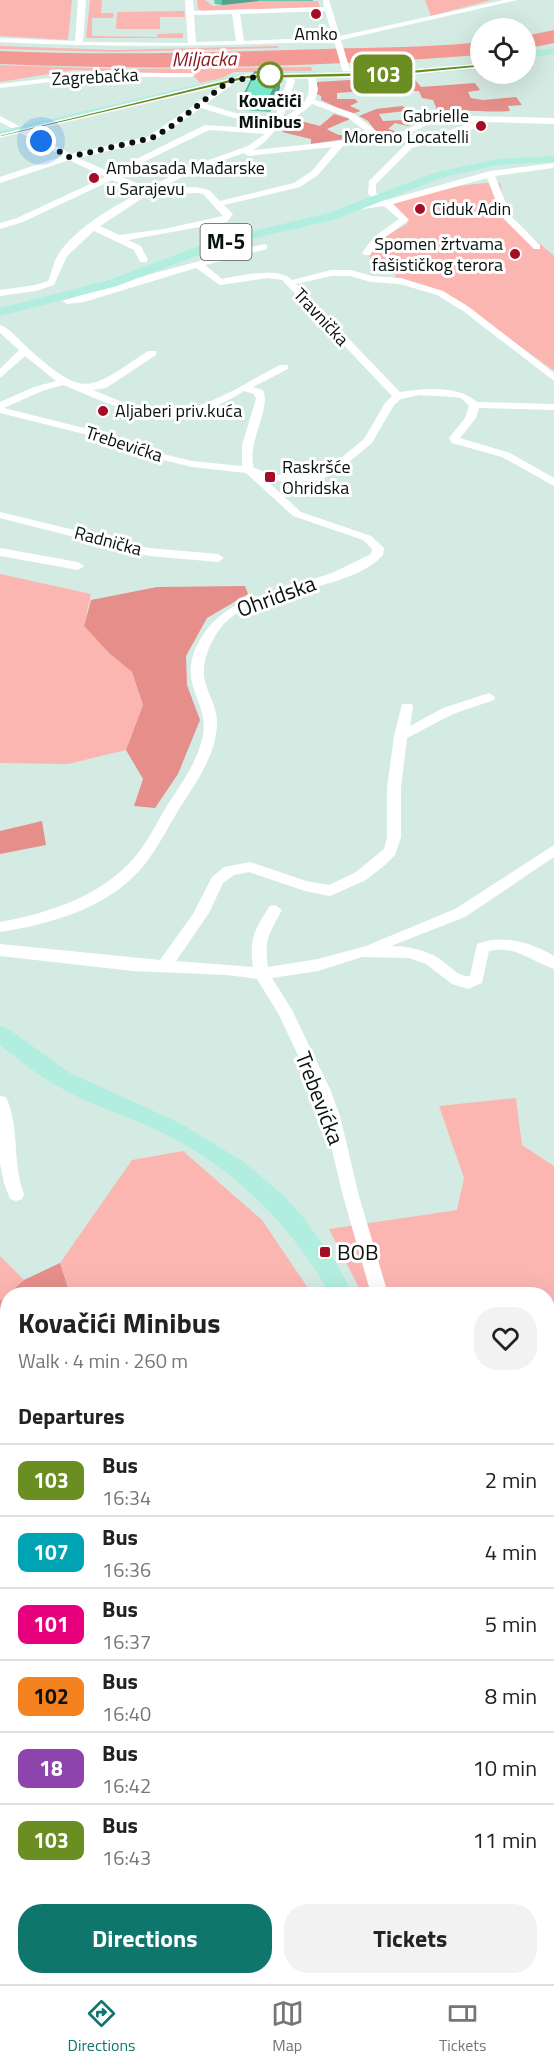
<!DOCTYPE html>
<html lang="en">
<head>
<meta charset="utf-8">
<style>
  :root { --surface:#fff; --page:#f2f2f2; --text:#222; --muted:#767676; --line:#e0e0e0; --accent:#0f766e }
  body { margin:0; font-family:"Titillium Web",sans-serif; background:var(--page); color:var(--text); height:100vh; display:flex; flex-direction:column; font-size:22px; white-space:nowrap }
  * { box-sizing:border-box; margin:0 }
  p { font-size:20px; color:var(--muted) }
  .icon { flex:none; width:33px; height:33px; fill:none; stroke:currentColor; stroke-width:2; stroke-linecap:round; stroke-linejoin:round }
  .map { position:relative; flex:1; overflow:hidden }
  .sheet { position:absolute; left:0px; top:1287px; width:555px; height:698px; display:flex; flex-direction:column; background:var(--surface); border-radius:24px 24px 0 0; box-shadow:0 6px 24px #0002 }
  .sheet>* { flex:none }
  .badge { padding:0 12px; border-radius:9px; font-size:21px; line-height:39px }
  .tools { position:absolute; left:470px; top:18px; display:grid; gap:12px }
  .tools a { display:grid; place-items:center; width:66px; height:66px; border-radius:50%; background:var(--surface); box-shadow:0 6px 24px #0002; font-size:30px }
  .you { position:absolute; width:30px; height:30px; margin:-15px; border:4px solid #fff; border-radius:50%; background:#1a73e8; box-shadow:0 0 0 9px #1a73e833 }
  .map>.badge { position:absolute; translate:-50% -50%; box-shadow:0 0 0 3px #fff }
  h2 { padding:0 18px; font-size:22px; line-height:54px }
  .round { display:grid; place-items:center; flex:none; width:63px; height:63px; border-radius:24px; background:var(--page) }
  .head { display:flex; align-items:center; justify-content:space-between; height:102px; padding:0 18px }
  h1 { font-size:28px; font-weight:700; line-height:45px }
  .primary-button { display:flex; gap:12px; margin-top:auto; padding:12px 18px }
  .primary-button a { flex:1; height:69px; border-radius:24px; background:var(--accent); color:#fff; font-size:24px; font-weight:700; line-height:69px; text-align:center }
  .primary-button a+a { background:var(--page); color:var(--text) }
  ul { padding:0; list-style:none }
  li { display:flex; align-items:center; gap:18px; height:72px; padding:0 18px; border-top:2px solid var(--line) }
  li div { flex:1 }
  li b { display:block; font-size:22px }
  li em { font-style:normal }
  li .badge { min-width:66px; font-weight:700; text-align:center }
  .dock { display:flex; justify-content:space-around; align-items:center; height:84px; border-top:2px solid var(--line); background:var(--surface); font-size:16px; color:var(--muted) }
  .dock a { display:grid; justify-items:center; gap:3px }
  .dock .current { color:var(--accent) }
  .map>svg:first-child { display:block }
  .green { fill:#fbb6b2 }
  .forest { fill:#e68e8a }
  .water { fill:#f39a95 }
  .lines { fill:none; stroke-linecap:round; stroke-linejoin:round }
  .minor { fill:#fff; fill-rule:evenodd }
  .major { fill:#b2eedf; fill-rule:evenodd }
  .wall { fill:#69c6af }
  .shaded-wall { fill:#55a18f }
  .building { fill:#7ae6cc; stroke:#55a18f; stroke-width:1.5 }
  .line { fill:#6b8e23; stroke:#fff; stroke-width:1.5 }
  .walk { stroke:#09120f; stroke-width:6; stroke-dasharray:0 10.8 }
  .poi-dot { fill:#a60c23; stroke:#fff; stroke-width:2 }
  .stop-dot { fill:#fff; stroke:#6b8e23; stroke-width:3 }
  .labels { text-anchor:middle; stroke-width:6; stroke-linejoin:round; paint-order:stroke }
  .far-poi-label { font-size:18px; fill:#09120f; stroke:#fff; text-anchor:start }
  .far-street-label { font-size:18px; fill:#09120f; stroke:#fff }
  .far-stop-label { font-size:18px; font-weight:bold; fill:#09120f; stroke:#fff }
  .far-water-label { font-size:20px; font-style:italic; fill:#861f25; stroke:#fff }
  .shield { fill:#fff; stroke:#535957; stroke-width:1.5 }
  .shield-label { font-size:21px; font-weight:bold; fill:#09120f }
  .street-label { font-size:22px; fill:#09120f; stroke:#fff }
  .poi-label { font-size:22px; fill:#09120f; stroke:#fff; text-anchor:start }
</style>
</head>
<body>
<div class="map">
<svg width="554" height="1984" viewBox="0 0 554 1984">
  <rect width="100%" height="100%" fill="#d4ebe4"/>
  <path class="green" d="M0 0H72L68 40 0 36Z
    M90 0H102L101 13H114L113 18H92V36L157 37 158 34 183 33V38H86Z
    M197 0H205L213 6 258 1H318L320 7 203 11 198 9Z
    M425 0H491L431 16Z
    M184 11 185 17H160V29H116L117 12Z
    M0 46 115 50 278 46V48L113 52 0 49Z
    M0 65 123 69 311 67 312 71 234 72 222 78 200 83 192 74 74 70 0 82Z
    M493 182 500 183 504 203 518 225 554 256V371L460 302 393 280 396 275 369 257 378 240 407 224 408 219 394 205V203L459 186Z
    M0 574 91 594 84 626 109 653 132 672 143 705 126 750 68 764 0 763Z
    M516 1098 522 1145 554 1166V1443L548 1441V1294H362L329 1229 457 1210 464 1178 439 1106Z
    M183 1151 262 1220 312 1294H70L60 1263 132 1160Z
    M0 1256 24 1280 0 1301Z"/>
  <path class="forest" d="M411 75 421 87 475 83 480 90 468 92 471 98 483 100 516 97 522 105 508 106 510 111C486 113 462 108 438 112L433 100 422 98 419 91H401L397 84 392 82 387 77Z
    M350 80 361 86 364 91 337 93V99H355L358 102 350 106 361 111 351 114 321 100V96L317 94V82Z
    M402 106 416 114H409L406 111 379 114 383 121 404 120 413 124 408 126 395 123 388 129 398 132 392 134 377 133 368 121 359 116 376 109Z
    M334 114 350 119 327 129C337 135 342 137 353 134L358 137 311 144V139L282 132 297 120 320 126Z
    M245 586 248 594 207 618 186 656 187 685 200 720 178 774 155 808 134 806 143 779 126 750 143 705 132 672 109 653 84 626 91 600 157 587Z
    M42 821 46 845 0 854V831Z
    M60 1263 70 1294H8L24 1280Z
    M8 1295V1977H204L209 1984H0V1301Z"/>
  <path class="water" d="M554 30V43L525 49V36Z
    M480 42V55C320 67 160 71 0 64V51C109 56 216 52 325 49 376 47 428 48 480 42Z"/>
  <g class="lines">
    <path class="minor" d="M78 0H86L83 42 188 43 185 0H193L194 11 324 7 323 0H329L340 36 504 0H518L341 40 351 73 347 75 343 73 334 41C221 46 113 48 0 42V38L75 41ZM325 11 333 37 244 41 240 14ZM232 14 236 41 196 42 194 15Z
      M319 72 323 74 316 79 318 90 315 100 353 113 380 134 387 136 397 135 433 115 554 118V124L485 122 477 128 412 148 376 184V193L387 200 490 171 554 163 553 168 495 176 511 216 540 245V249H534L502 217 487 178 393 204 409 220 380 241 370 255H364L362 253 374 237 399 219 384 206 349 211V207L378 202 368 194 369 181 406 144 475 122 434 121 398 140 387 141 374 138 343 146 318 175 300 187 224 205 233 214 227 222 128 240 141 246 148 260 146 262H140L134 250 94 231 67 256 54 285 36 291 0 296V290L35 285 48 281C52 273 53 262 58 255 76 227 113 207 141 192L112 180 23 222 0 229V223L17 218 105 177 69 160 0 183V177L63 156 0 122V116L71 154 149 136 234 77 238 79 237 81 206 104 235 113 275 117 287 81 278 75 282 73 290 74 295 81 283 118C302 107 312 101 308 78ZM312 104 347 117 369 134 340 141 253 150C266 143 269 136 279 127 290 119 302 114 312 104ZM201 108 234 118 273 122 269 129 205 125 110 172 78 158 155 140ZM209 130 265 134 248 146 186 168 148 188 117 175ZM332 147 312 171 294 183 220 201 209 190 196 187 159 189 200 168 244 153 248 156ZM196 193 203 194 223 216 164 229 119 235 100 226 149 194Z
      M92 73H191L195 75 191 77H92L0 88V84Z
      M264 244 267 245V249L205 265 222 279C239 276 279 266 292 280L331 270H351L372 276 401 278 443 291 469 307 554 373V381L463 311 437 295 400 284 371 282 350 276H331L296 284 400 392C424 388 458 385 477 402L554 404V410L479 408 476 418 460 438 510 453 554 478V486L502 457 452 443 449 438 465 418 469 406 461 398 454 397 419 395 401 399 394 405 372 443 344 466 321 480 298 482 266 480 301 512 371 536 384 548 383 555C349 593 255 588 222 626 210 641 199 666 206 685 210 698 218 710 217 724 216 755 197 781 181 806 169 825 159 846 145 864 111 907 52 924 0 932V922C49 913 100 897 134 858 148 842 157 822 168 804 182 783 198 761 203 735 207 713 195 699 191 678 187 647 214 614 241 603L332 573 371 554 372 549 363 540 293 516 246 473 192 467 143 455 84 434 0 413V402L34 387 56 381 25 356 0 378V369L19 350 0 333V325C11 329 20 341 29 349 86 400 89 390 148 351H156V355L106 388 93 390C111 397 130 407 150 410 195 419 242 384 280 365H288V369L253 387 263 390C272 409 246 442 254 468L273 475H314L336 462 364 439 385 403 392 396 282 280 268 278 220 285 196 268 84 302 67 304 62 301 151 274ZM63 385C116 406 153 429 211 408 222 404 234 397 244 391L254 394 256 399 242 445V466L192 461 151 451 92 430 4 408 42 391Z
      M0 512 149 548 218 554 224 558 218 562 149 556 0 518Z
      M0 548 78 562 84 566 78 570 0 556Z
      M489 693 495 697 494 700 453 714 407 738 401 788V837L395 855 385 865 366 880 330 896 305 891 249 872 234 875 223 883 209 913 176 961 253 967C249 938 254 930 270 906L275 905 282 910C269 934 264 939 268 967L318 959 366 946 455 909 554 845V857L465 917 391 946C406 946 419 949 433 955 445 960 457 978 470 976L477 944C503 934 530 942 554 956V969C531 961 515 945 489 951L482 983 468 989 452 984 426 964 409 958 362 957 318 971 272 978 292 1010 330 1089 340 1116 359 1196 388 1294H371L343 1196 324 1116 314 1089 278 1013 257 979 227 975 133 971 0 956V944L160 960 193 914 212 877 224 867 250 862 306 881 329 885 356 872 384 849 387 837V788L394 736 402 704H412L413 707 410 726 443 708Z
      M0 1096 6 1097C20 1127 12 1163 24 1194L22 1199 16 1201 10 1199 4 1183 0 1164Z
      M548 1556 554 1557V1577L548 1575Z
      M554 1668V1695L548 1697V1671Z
      M548 1769 554 1771V1804L548 1801Z
      M308 1977H334L331 1984H305Z
      M373 1977H397L400 1984H376Z"/>
    <path class="major" d="M554 48V54L525 58V52Z
      M480 63V69L389 77 282 78 234 82 0 137V131L234 76 282 72 389 71Z
      M554 156V162L497 165 441 178 336 219 223 246 117 286 0 316V308L109 280 215 240 328 213 434 173 497 159Z
      M0 1026 7 1028 70 1073 180 1123 244 1162 285 1197 303 1217 335 1261 353 1294H330C292 1226 236 1170 165 1134 135 1119 102 1109 72 1094 46 1081 23 1064 0 1045Z
      M548 1444 554 1445V1469L548 1467Z"/>
  </g>
  <path class="wall" d="M214 0H313V1H258L222 5 215 4Z
    M280 88 270 112 244 110V95Z"/>
  <path class="shaded-wall" d="M222 0H258V1L222 5Z
    M280 73V88L270 112V97Z"/>
  <path class="building" d="M255 72 280 73 270 97 244 95Z"/>
  <path class="line" d="M480 64 482 67 389 76 247 79 0 137V135L247 75 389 72Z"/>
  <g class="lines">
    <path class="walk" d="M41 141 69 157 152 138 169 128 229 81 270 75"/>
  </g>
  <g class="poi-dot">
    <circle cx="316" cy="14" r="6"/>
    <circle cx="481" cy="126" r="6"/>
    <circle cx="94" cy="178" r="6"/>
    <circle cx="420" cy="209" r="6"/>
    <circle cx="515" cy="254" r="6"/>
    <circle cx="103" cy="411" r="6"/>
    <rect x="264" y="471" width="12" height="12" rx="3"/>
    <rect x="319" y="1246" width="12" height="12" rx="3"/>
  </g>
  <circle class="stop-dot" cx="270" cy="75" r="12"/>
  <g class="labels">
    <g class="far-poi-label">
      <text x="316" y="40" text-anchor="middle">Amko</text>
      <text x="469" y="122" text-anchor="end">Gabrielle<tspan x="469" dy="21">Moreno Locatelli</tspan></text>
      <text x="106" y="174">Ambasada Mađarske<tspan x="106" dy="21">u Sarajevu</tspan></text>
      <text x="432" y="215">Ciduk Adin</text>
      <text x="503" y="250" text-anchor="end">Spomen žrtvama<tspan x="503" dy="21">fašističkog terora</tspan></text>
      <text x="115" y="417">Aljaberi priv.kuća</text>
      <text x="282" y="473">Raskršće<tspan x="282" dy="21">Ohridska</tspan></text>
    </g>
    <g class="far-street-label">
      <text transform="translate(95 77) rotate(-3)" y="6">Zagrebačka</text>
      <text transform="translate(321 317) rotate(47)" y="6">Travnička</text>
      <text transform="translate(124 444) rotate(18)" y="6">Trebevićka</text>
      <text transform="translate(108 541) rotate(15)" y="6">Radnička</text>
    </g>
    <g class="far-stop-label">
      <text x="270" y="107">Kovačići<tspan x="270" dy="21">Minibus</tspan></text>
    </g>
    <g class="far-water-label">
      <text transform="translate(204 59) rotate(-1)" y="7">Miljacka</text>
    </g>
    <rect class="shield" x="200.5" y="224" width="51" height="36" rx="4.5"/>
    <g class="shield-label">
      <text x="226" y="249">M-5</text>
    </g>
    <g class="street-label">
      <text transform="translate(276 596) rotate(-20)" y="8">Ohridska</text>
      <text transform="translate(320 1098) rotate(69)" y="8">Trebevićka</text>
    </g>
    <g class="poi-label">
      <text x="337" y="1260">BOB</text>
    </g>
  </g>
</svg>
<div class="tools">
<a><svg class="icon" aria-label="locate" viewBox="0 0 24 24"><circle cx="12" cy="12" r="6"/><path d="M12 2v4M12 18v4M2 12h4M18 12h4"/></svg></a>
</div>
<div class="you" style="left:41px;top:141px"></div>
<b class="badge" style="left:383px;top:74px;background:#6b8e23;color:#fff">103</b>
<section class="sheet">
<div class="head"><div><h1>Kovačići Minibus</h1><p>Walk · 4 min · 260 m</p></div><a class="round"><svg class="icon" aria-label="heart" viewBox="0 0 24 24"><path d="M12 20l-8-8c-3-5 5-10 8-4 3-6 11-1 8 4z"/></svg></a></div>
<h2>Departures</h2>
<ul>
<li><span class="badge" style="background:#6b8e23;color:#fff">103</span><div><b>Bus</b><p>16:34</p></div><em>2 min</em></li>
<li><span class="badge" style="background:#00a3b4;color:#fff">107</span><div><b>Bus</b><p>16:36</p></div><em>4 min</em></li>
<li><span class="badge" style="background:#e6007e;color:#fff">101</span><div><b>Bus</b><p>16:37</p></div><em>5 min</em></li>
<li><span class="badge" style="background:#f58220;color:#111">102</span><div><b>Bus</b><p>16:40</p></div><em>8 min</em></li>
<li><span class="badge" style="background:#8e44ad;color:#fff">18</span><div><b>Bus</b><p>16:42</p></div><em>10 min</em></li>
<li><span class="badge" style="background:#6b8e23;color:#fff">103</span><div><b>Bus</b><p>16:43</p></div><em>11 min</em></li>
</ul>
<div class="primary-button"><a>Directions</a><a>Tickets</a></div>
</section>
</div>
<nav class="dock">
<a class="current"><svg class="icon" aria-label="directions" viewBox="0 0 24 24"><path d="M12 3l9 9-9 9-9-9zM9 14v-3h6M13 9l2 2-2 2"/></svg>Directions</a>
<a><svg class="icon" aria-label="map" viewBox="0 0 24 24"><path d="M3 6l6-2 6 2 6-2v14l-6 2-6-2-6 2zM9 4v14M15 6v14"/></svg>Map</a>
<a><svg class="icon" aria-label="tickets" viewBox="0 0 24 24"><path d="M3 7h18v10H3zM15 7v10"/></svg>Tickets</a>
</nav>
</body>
</html>
